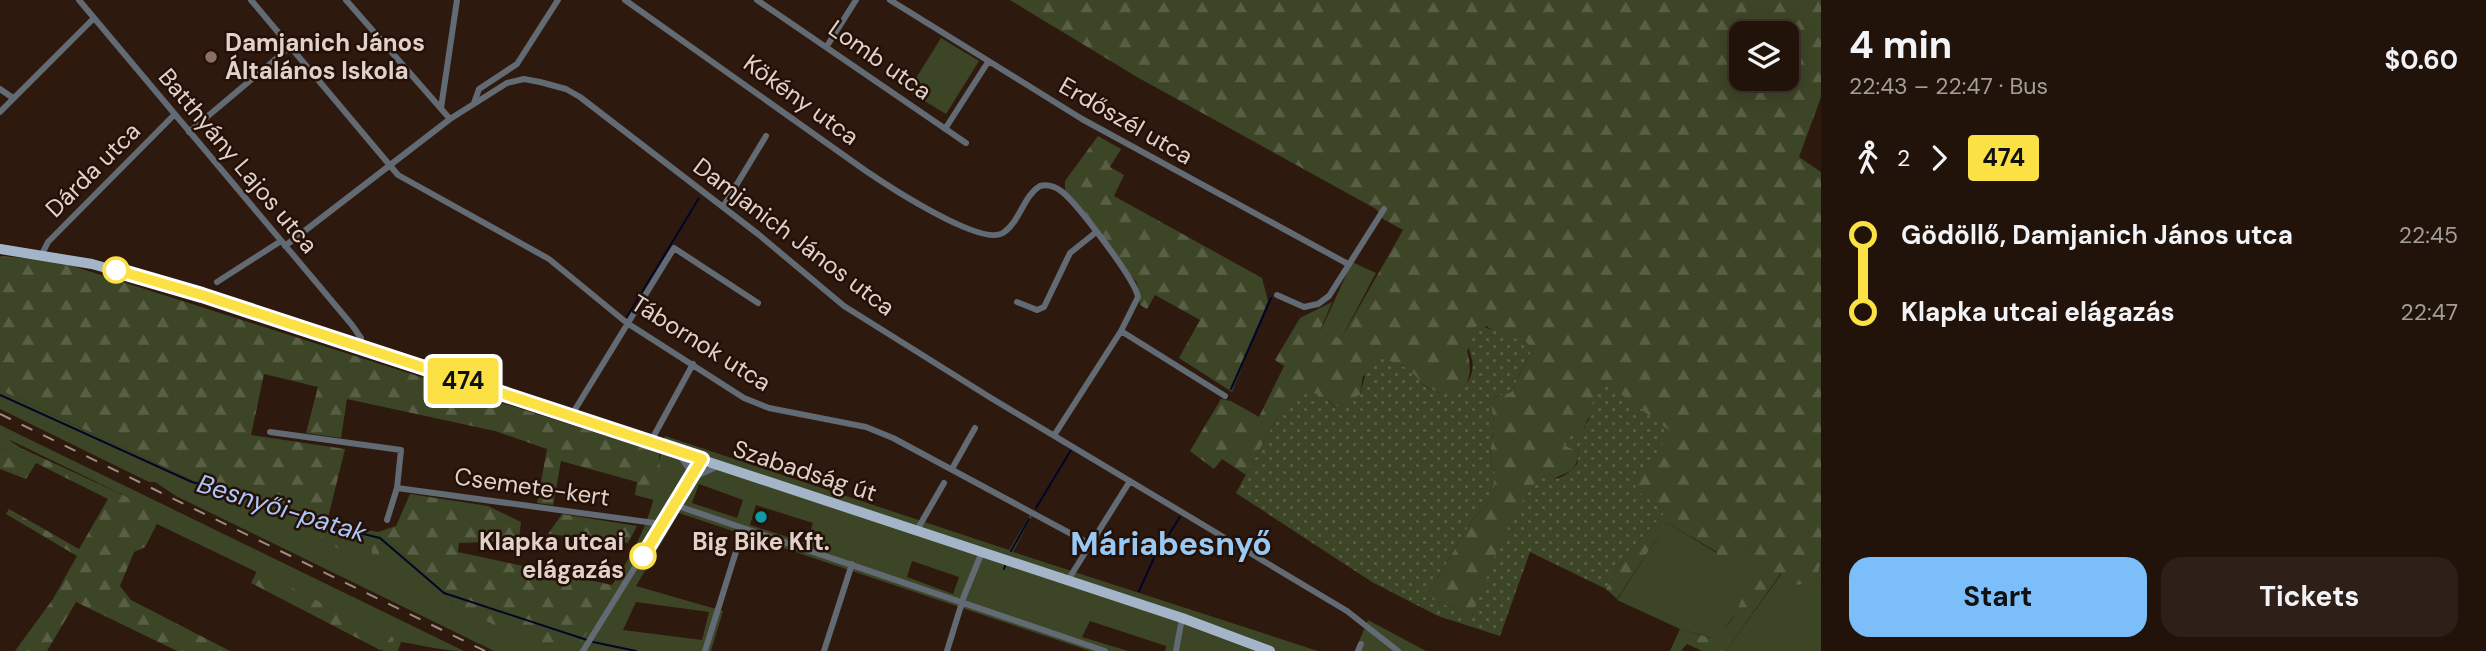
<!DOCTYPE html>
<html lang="en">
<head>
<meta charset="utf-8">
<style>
  :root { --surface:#22130a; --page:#2e2018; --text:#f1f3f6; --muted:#a29e9c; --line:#3f322b; --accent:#7cbef9 }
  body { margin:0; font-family:"DM Sans",sans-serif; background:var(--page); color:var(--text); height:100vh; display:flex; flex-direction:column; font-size:26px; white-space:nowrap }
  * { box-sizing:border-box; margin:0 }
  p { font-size:23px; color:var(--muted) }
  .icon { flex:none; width:38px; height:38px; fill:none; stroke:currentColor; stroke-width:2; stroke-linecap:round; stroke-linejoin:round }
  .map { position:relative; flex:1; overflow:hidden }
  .panel { display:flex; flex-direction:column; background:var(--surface); width:665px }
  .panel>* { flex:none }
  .badge { padding:0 14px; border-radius:5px; font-size:24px; line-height:46px }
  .tools { position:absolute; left:1729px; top:21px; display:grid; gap:14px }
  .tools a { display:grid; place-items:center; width:70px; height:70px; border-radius:14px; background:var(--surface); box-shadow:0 4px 18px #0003,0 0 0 2px var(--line); font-size:35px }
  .map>.badge { position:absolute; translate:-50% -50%; box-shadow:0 0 0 4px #fff }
  .legs { display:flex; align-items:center; gap:10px; height:77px; padding:0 28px; font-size:23px }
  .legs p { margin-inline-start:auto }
  .headline { display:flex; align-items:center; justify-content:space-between; height:119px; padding:0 28px }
  h1 { font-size:38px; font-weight:700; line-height:52px }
  .button { display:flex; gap:14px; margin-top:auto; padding:14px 28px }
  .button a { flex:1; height:80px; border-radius:21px; background:var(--accent); color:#111; font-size:28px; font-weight:700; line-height:80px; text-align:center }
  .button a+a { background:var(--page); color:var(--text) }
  ul { padding:0 28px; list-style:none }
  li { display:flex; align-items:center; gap:24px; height:77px; font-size:26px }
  li i { display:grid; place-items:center; width:10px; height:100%; margin:0 9px; background:currentColor }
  li i::after { content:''; width:18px; height:18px; margin:-9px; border:5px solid; border-radius:50%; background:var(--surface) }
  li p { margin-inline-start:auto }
  li:first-child i { background:linear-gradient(#0000 50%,currentColor 0) }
  li:last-child i { background:linear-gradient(currentColor 50%,#0000 0) }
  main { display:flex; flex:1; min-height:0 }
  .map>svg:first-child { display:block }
  .grass { fill:#3d4527; fill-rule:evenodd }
  .forest { fill:url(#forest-firs); fill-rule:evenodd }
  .park { fill:url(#park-dots) }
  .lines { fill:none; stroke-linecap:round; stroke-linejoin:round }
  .stream { stroke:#000627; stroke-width:2 }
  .minor { stroke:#626a73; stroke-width:6 }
  .primary { stroke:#a5b5c9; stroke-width:10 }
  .rail { stroke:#9d8c83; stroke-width:2; stroke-dasharray:12 12; stroke-linecap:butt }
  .line-1-casing { stroke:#fff; stroke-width:16 }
  .line-1 { stroke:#fbe143; stroke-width:10 }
  .education-dot { fill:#8d6e63; stroke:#241006; stroke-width:2.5 }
  .stop-1-dot { fill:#fff; stroke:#fbe143; stroke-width:3.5 }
  .culture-dot { fill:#0f9aa8; stroke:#241006; stroke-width:2.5 }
  .labels { text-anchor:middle; stroke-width:5; stroke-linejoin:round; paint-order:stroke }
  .poi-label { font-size:24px; font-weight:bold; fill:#e0d2ca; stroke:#241006; text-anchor:start }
  .street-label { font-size:24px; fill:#e0d2ca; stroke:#241006 }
  .stop-label { font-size:24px; font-weight:bold; fill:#e0d2ca; stroke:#241006; text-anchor:end }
  .water-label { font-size:26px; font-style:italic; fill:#aac6fb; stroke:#241006 }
  .district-label { font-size:32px; font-weight:bold; fill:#98c8f4; stroke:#241006 }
</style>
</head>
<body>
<main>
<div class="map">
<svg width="1821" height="651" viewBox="0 0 1821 651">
  <defs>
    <pattern id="forest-firs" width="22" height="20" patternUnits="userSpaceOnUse" patternTransform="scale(1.75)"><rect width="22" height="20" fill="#3d4527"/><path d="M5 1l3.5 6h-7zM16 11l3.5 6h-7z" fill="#595f45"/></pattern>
    <pattern id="park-dots" width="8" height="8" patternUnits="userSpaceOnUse" patternTransform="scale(1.75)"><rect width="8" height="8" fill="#3d4527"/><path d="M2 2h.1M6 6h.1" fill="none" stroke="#595f45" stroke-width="1.8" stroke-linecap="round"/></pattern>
  </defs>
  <rect width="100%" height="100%" fill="#2e190e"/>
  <path class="grass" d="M941 38 979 61 946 114 908 91Z
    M1352 262 1376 273 1341 339 1321 330Z
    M0 390 229 497 371 539 373 554 379 555 380 543 397 548 454 604 613 589 612 585C629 560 645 531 653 501 660 479 657 457 665 436L1009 550 1030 515 1032 516 1013 552 1318 651H1165L1166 646 1090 621 1082 637 1128 651H1090L679 513 636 586 723 611 711 651H494L176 496 155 482H149L0 409ZM699 484 743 500 737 518 692 503ZM756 505 813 523 806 543 750 525ZM912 561 959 577 953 594 907 577ZM636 602 709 612 702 640 623 630Z
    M0 425 464 651C442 651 423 645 401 642L398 651H382L393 638 157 524 148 507 10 440 4 451 0 450Z
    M1667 523 1717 553 1743 548 1770 565 1747 587 1744 602 1722 632 1712 638 1680 629 1617 600Z
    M1821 562V651H1726L1782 573 1816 580Z
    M1368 620 1426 651H1355Z"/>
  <path class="forest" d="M1010 0H1821V97L1799 157 1821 172V562L1816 580 1798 585 1781 573 1726 651H1702L1687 644 1681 651H1670L1680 629 1711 638C1734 625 1737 610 1746 589 1749 582 1763 572 1769 565L1743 548 1728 565 1715 559 1717 552 1667 523 1617 599 1606 589 1625 556 1666 511 1634 490 1605 382 1581 434 1562 444 1579 452C1575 480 1560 469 1548 485 1517 524 1490 570 1472 616L1426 597 1471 522 1494 495V471L1490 456 1494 423 1491 405 1495 397 1511 392 1532 350 1526 342 1504 337 1486 326 1467 351C1477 383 1459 407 1427 387 1418 381 1412 371 1402 365L1363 376 1360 395 1336 407 1327 399 1280 412 1246 475 1222 459 1214 469 1190 451 1221 399 1231 401 1259 417 1284 366 1275 360 1300 318 1332 302 1321 329 1341 339 1403 230 1383 219 1376 209 1137 77ZM1741 33H1787V79H1741Z
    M1098 136 1121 149 1110 167 1124 175 1114 196 1262 278 1268 301 1232 392 1179 358 1200 320 1155 295 1147 309 1140 305 1137 283 1065 191V181Z
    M0 256 57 261 659 453 660 468 654 500 635 495 637 482 561 461 553 505 537 503 547 449 495 431 347 399 341 438 306 433 318 387 264 374 251 435 345 449 327 522 378 532 396 526 410 494 488 506 521 522 519 541 459 543 458 552 612 585 614 589 580 644 548 648 506 631 454 604 397 548 380 543 379 555 372 554 371 540 362 538 363 553 355 559 321 538 324 527 229 497 0 390Z
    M9 440 21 448 149 507 157 524 145 547 134 552 120 586 131 600 230 651H177L76 602 47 651H15L53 599 77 556 6 514 9 509 79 549 108 499 36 463 26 479 0 469V450L4 451Z
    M562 514 637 526 628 543 548 534Z
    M257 571 394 638 391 648 380 650 251 583Z"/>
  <path class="park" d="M1476 326C1489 326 1510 338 1526 342L1532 350 1511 392 1495 397 1491 405 1494 423 1490 456 1494 471V495L1471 522 1426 597 1472 616C1491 568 1507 518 1539 477 1555 483 1566 477 1577 464L1579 452 1562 444 1567 432 1581 434 1589 419V409L1605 382 1670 431 1634 489 1666 511 1625 556 1606 589 1530 552 1500 636 1438 616 1372 582 1236 493 1280 412 1310 391 1327 399 1335 407 1360 395 1368 364 1380 358C1390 361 1401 364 1410 370 1416 375 1419 381 1425 386 1442 399 1467 394 1472 372 1476 354 1461 351 1476 326Z"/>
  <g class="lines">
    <path class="stream" d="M627 317 699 198
      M1231 389 1271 298
      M0 395 192 482 309 515 322 524 380 538 444 593 587 640
      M1036 508 1071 450
      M1011 551 1029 519
      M1004 569 1005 566
      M1139 591 1154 558 1180 517
      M593 642 636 651"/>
    <path class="minor" d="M79 0 352 325 361 338V349
      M251 0 398 175 549 259 627 323 744 398 769 408 866 427 893 438 1090 544
      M346 0 450 119
      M625 0 866 171C888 186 981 247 1003 233 1020 222 1023 196 1040 186 1048 184 1054 186 1061 191 1076 202 1135 279 1138 297L1121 331 1055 434
      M757 0 966 143
      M890 0 1082 119 1348 264
      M827 46 856 0
      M0 89 13 98
      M474 103 479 89 517 64 558 0
      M441 108 457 0
      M0 112 94 18
      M945 129 988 62
      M189 132 290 47
      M723 207 766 136
      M285 246 450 119 507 83 524 79 540 82 566 89 580 97 758 234 844 306 991 398 1347 611 1398 651
      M42 254 48 242 174 115
      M217 282 281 241
      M1277 295 1304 307 1318 304 1329 296 1384 209
      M1017 302 1037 310 1044 307 1070 253 1095 233
      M1121 331 1225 396
      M571 416 674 248 758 303
      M270 432 401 450 397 488
      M651 441 693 364
      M679 454 689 469 690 479
      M953 467 975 428
      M694 477 716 467
      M675 505 1105 651
      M387 520 397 488 662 524
      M917 530 944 483
      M1068 580 1130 481
      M583 651 702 459
      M705 651 743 529
      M824 651 852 564
      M947 651 964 596 982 552
      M1176 651 1182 618
      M1358 651 1361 644"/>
    <path class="primary" d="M0 249 92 264 202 295 1182 618 1270 651"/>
    <path class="rail" d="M0 414 485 651"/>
  </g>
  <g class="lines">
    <g class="line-1-casing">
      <path id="line-1" d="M116 270 202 295 702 459 643 556"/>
    </g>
    <use href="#line-1" class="line-1"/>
  </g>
  <circle class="education-dot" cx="211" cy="57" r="7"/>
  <g class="stop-1-dot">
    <circle cx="116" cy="270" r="12"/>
    <circle cx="643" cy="556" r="12"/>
  </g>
  <circle class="culture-dot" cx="761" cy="517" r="7"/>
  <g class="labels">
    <g class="poi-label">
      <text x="225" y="51">Damjanich János<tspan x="225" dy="28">Általános Iskola</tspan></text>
      <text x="761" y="550" text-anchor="middle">Big Bike Kft.</text>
    </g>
    <g class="street-label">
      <text transform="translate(880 60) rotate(35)" y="8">Lomb utca</text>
      <text transform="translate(801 100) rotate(36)" y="8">Kökény utca</text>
      <text transform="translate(1126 121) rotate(30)" y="8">Erdőszél utca</text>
      <text transform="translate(238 161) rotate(50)" y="8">Batthyány Lajos utca</text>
      <text transform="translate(93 170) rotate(-45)" y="8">Dárda utca</text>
      <text transform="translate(794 237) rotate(37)" y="8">Damjanich János utca</text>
      <text transform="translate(701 343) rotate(32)" y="8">Tábornok utca</text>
      <text transform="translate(805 471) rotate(18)" y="8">Szabadság út</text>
      <text transform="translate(532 487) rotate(8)" y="8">Csemete-kert</text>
    </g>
    <g class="stop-label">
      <text x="624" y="550">Klapka utcai<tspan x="624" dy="28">elágazás</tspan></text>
    </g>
    <g class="water-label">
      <text transform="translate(282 508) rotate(17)" y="9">Besnyői-patak</text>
    </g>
    <g class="district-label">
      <text x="1171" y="555">Máriabesnyő</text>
    </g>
  </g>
</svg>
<div class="tools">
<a><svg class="icon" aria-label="layers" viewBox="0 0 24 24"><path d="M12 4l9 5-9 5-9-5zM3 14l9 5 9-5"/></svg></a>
</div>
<b class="badge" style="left:463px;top:381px;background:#fbe143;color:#111">474</b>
</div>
<section class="panel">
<div class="headline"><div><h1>4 min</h1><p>22:43 – 22:47 · Bus</p></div><b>$0.60</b></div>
<div class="legs"><svg class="icon" aria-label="walk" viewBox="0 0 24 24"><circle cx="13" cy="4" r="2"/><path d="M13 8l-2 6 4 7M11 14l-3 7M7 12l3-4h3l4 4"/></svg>2<svg class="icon" aria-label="forward" viewBox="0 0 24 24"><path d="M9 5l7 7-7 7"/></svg><b class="badge" style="background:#fbe143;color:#111">474</b></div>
<ul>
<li><i style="color:#fbe143"></i><b>Gödöllő, Damjanich János utca</b><p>22:45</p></li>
<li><i style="color:#fbe143"></i><b>Klapka utcai elágazás</b><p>22:47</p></li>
</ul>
<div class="button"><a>Start</a><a>Tickets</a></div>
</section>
</main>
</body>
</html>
